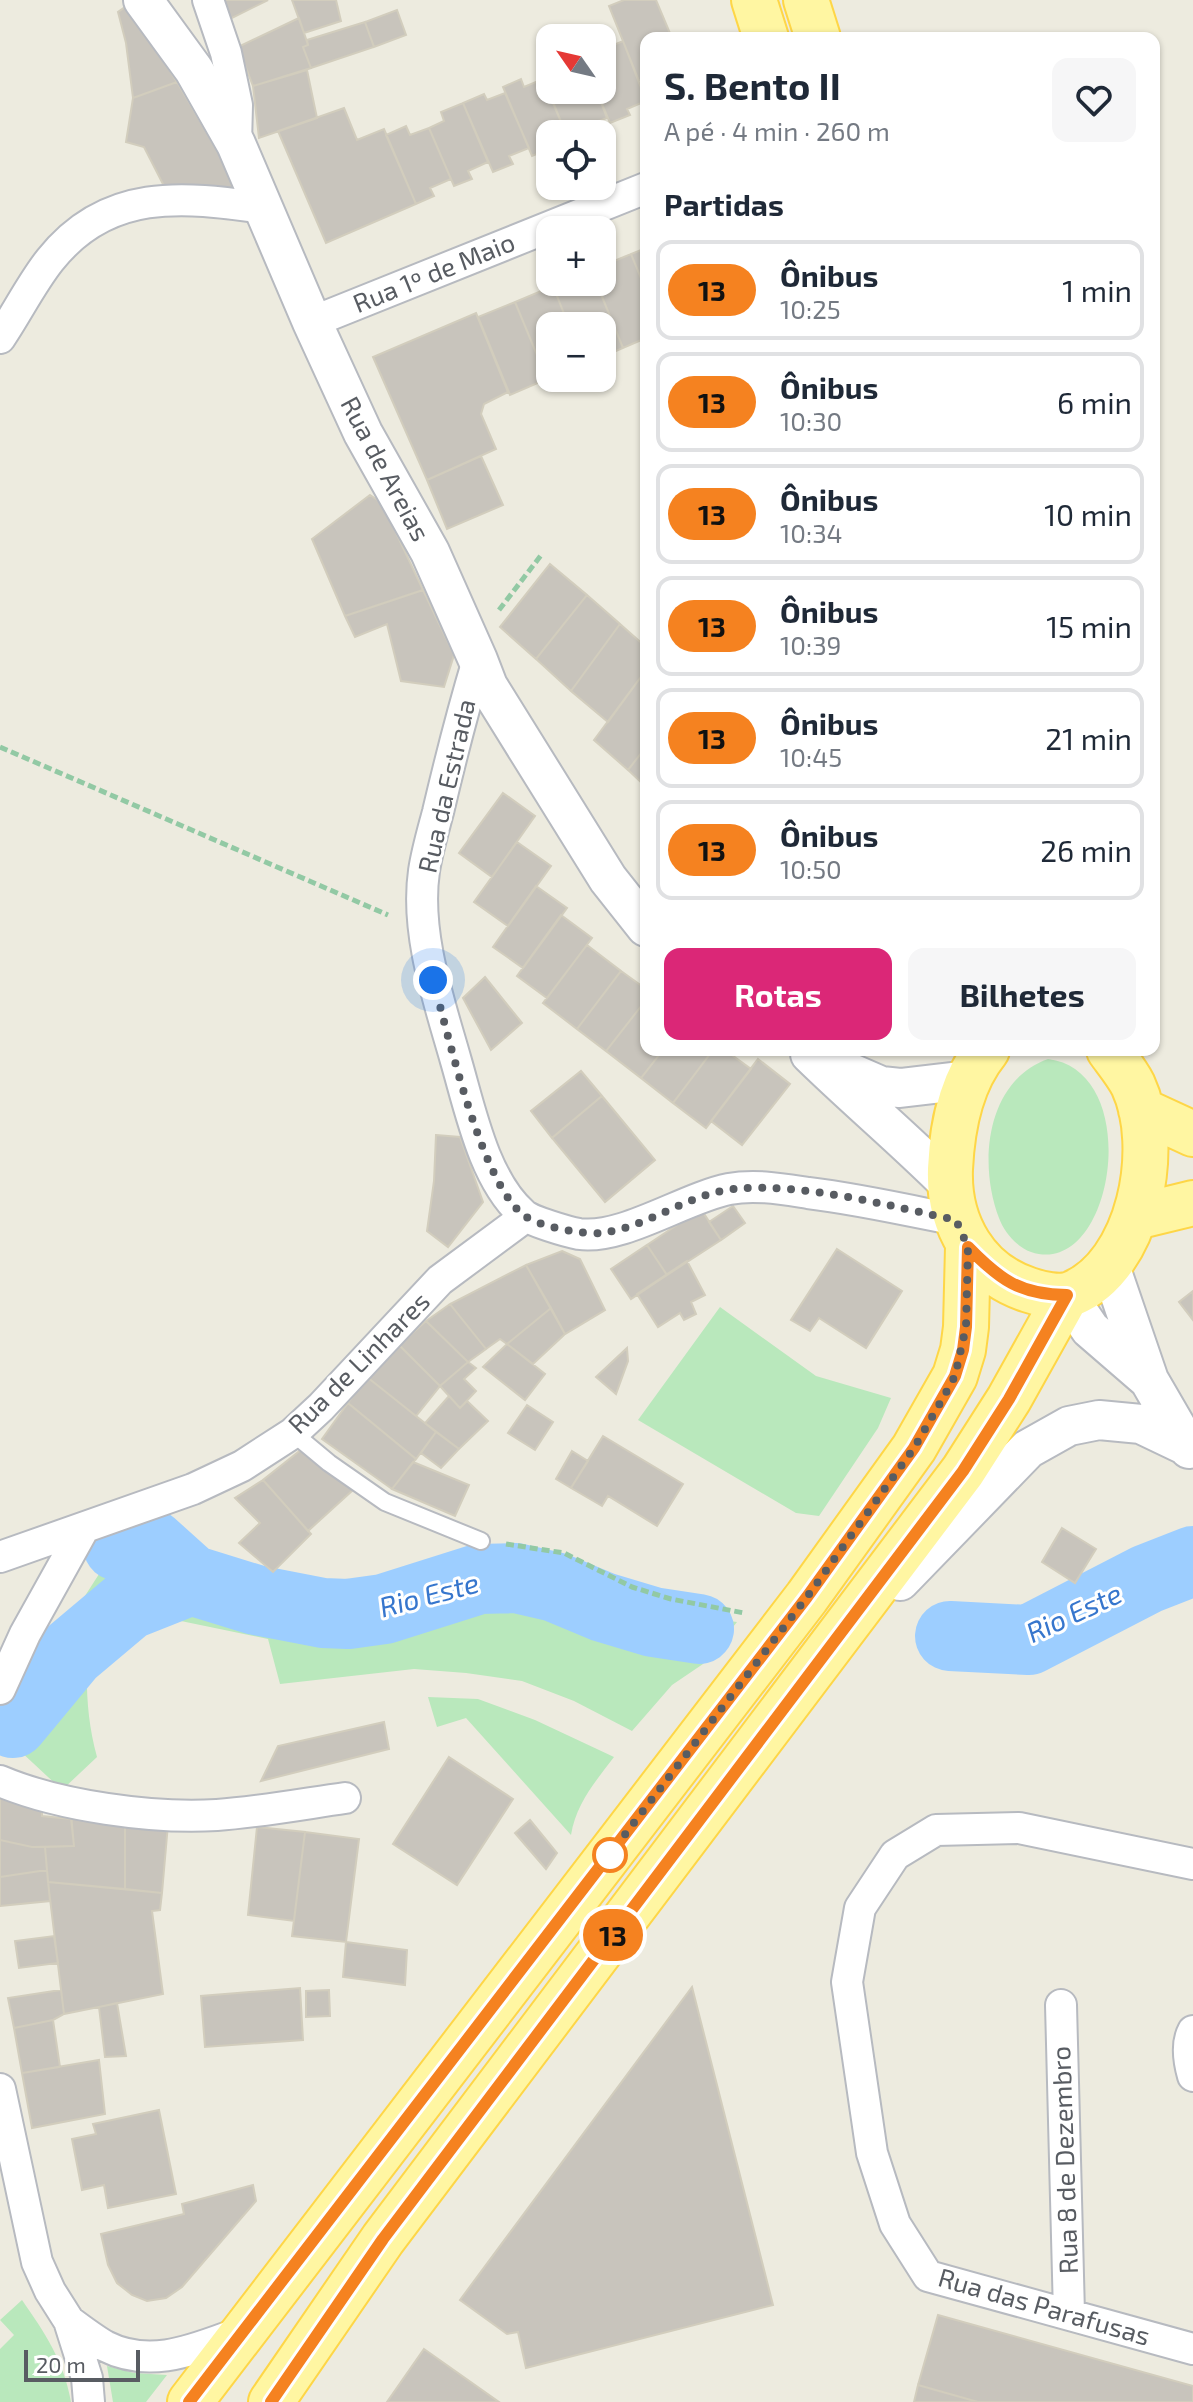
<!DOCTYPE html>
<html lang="pt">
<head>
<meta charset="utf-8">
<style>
  :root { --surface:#fff; --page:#f6f6f7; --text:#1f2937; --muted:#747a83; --line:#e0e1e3; --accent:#db2777 }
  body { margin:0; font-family:"Exo 2",sans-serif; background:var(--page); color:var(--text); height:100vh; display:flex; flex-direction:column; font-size:30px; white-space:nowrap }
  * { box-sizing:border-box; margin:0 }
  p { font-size:26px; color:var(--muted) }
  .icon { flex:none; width:44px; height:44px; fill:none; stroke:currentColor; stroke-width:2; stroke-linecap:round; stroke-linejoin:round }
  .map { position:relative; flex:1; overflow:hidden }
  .panel { position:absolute; left:640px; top:32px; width:520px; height:1024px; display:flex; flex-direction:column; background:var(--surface); border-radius:16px; box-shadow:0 2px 6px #0004 }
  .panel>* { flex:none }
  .badge { padding:0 16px; border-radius:26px; font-size:28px; line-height:52px }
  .needle { width:52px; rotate:304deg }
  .controls { position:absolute; left:536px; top:24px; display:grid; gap:16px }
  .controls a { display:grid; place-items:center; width:80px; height:80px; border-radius:16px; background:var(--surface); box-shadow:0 2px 6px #0004; font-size:40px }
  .scale { position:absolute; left:24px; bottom:20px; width:116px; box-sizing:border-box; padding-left:8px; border:4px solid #585c62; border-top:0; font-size:22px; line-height:28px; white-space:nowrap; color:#585c62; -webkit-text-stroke:6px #fff; paint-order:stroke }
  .you { position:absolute; width:40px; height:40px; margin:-20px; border:6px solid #fff; border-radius:50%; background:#1a73e8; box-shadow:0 0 0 12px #1a73e833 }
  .map>.badge { position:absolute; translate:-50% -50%; box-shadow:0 0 0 4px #fff }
  h2 { padding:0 24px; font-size:30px; line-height:72px }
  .round { display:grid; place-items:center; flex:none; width:84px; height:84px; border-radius:16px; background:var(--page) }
  .summary { display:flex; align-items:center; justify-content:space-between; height:136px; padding:0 24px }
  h1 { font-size:38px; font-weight:700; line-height:60px }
  .cta { display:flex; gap:16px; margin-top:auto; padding:16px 24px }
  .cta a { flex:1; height:92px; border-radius:16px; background:var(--accent); color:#fff; font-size:32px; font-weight:700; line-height:92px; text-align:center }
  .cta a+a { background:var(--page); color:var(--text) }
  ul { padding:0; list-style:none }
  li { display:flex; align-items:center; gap:24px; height:100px; margin:0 16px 12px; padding:0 8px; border:4px solid var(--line); border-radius:16px }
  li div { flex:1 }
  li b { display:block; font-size:30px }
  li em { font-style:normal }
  li .badge { min-width:88px; font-weight:700; text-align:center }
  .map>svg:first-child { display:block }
  .green { fill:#b9e8bc }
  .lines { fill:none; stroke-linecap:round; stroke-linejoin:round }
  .river { stroke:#9dceff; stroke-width:70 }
  .building { fill:#c8c4bc; stroke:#d2cdbd; stroke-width:2 }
  .service-casing { stroke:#b7bac0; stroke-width:20 }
  .minor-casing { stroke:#b7bac0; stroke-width:34 }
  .tertiary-casing { stroke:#b7bac0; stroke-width:42 }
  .primary-casing { stroke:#fed647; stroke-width:48 }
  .path { stroke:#92c9a4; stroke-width:5; stroke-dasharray:8 4; stroke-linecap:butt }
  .service { stroke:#fff; stroke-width:16 }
  .minor { stroke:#fff; stroke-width:30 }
  .tertiary { stroke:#fff; stroke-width:38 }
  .primary { stroke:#fff6a2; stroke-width:44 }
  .line-casing { stroke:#fff; stroke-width:18 }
  .line { stroke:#f58220; stroke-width:12 }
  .walk { stroke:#585c62; stroke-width:8; stroke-dasharray:0 14.4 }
  .stop-dot { fill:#fff; stroke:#f58220; stroke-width:4 }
  .labels { text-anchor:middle; stroke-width:6; stroke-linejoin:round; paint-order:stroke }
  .street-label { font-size:26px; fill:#585c62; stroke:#fff }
  .water-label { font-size:28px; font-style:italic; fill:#3676cd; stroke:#fff }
</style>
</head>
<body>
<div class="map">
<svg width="1193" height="2402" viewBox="0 0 1193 2402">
  <rect width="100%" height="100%" fill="#edebdf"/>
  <path class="green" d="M1048 1059C1146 1071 1114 1280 1031 1252 1017 1247 1004 1232 999 1218 978 1164 986 1081 1048 1059Z
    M720 1307 816 1376 891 1398 878 1428 819 1516 796 1513 638 1420Z
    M170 1523 190 1550 273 1572 355 1600 414 1587 465 1571 488 1552 543 1557 575 1567 628 1593 684 1615 737 1622 703 1664 672 1685 632 1731 574 1701 522 1681 466 1673 414 1669 280 1684 268 1639 147 1614 87 1659C86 1694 88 1724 97 1757L62 1790 19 1750 10 1728 18 1700 110 1557C131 1535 142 1531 170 1523Z
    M428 1697 478 1699 535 1720 614 1757C595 1782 576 1804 571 1835L466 1718 437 1727Z
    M22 2300C45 2333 64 2361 71 2402H0V2349L14 2335 0 2320Z
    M107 2366 134 2373 167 2375 146 2402H113Z"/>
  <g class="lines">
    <path class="river" d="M118 1546 151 1544 191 1580
      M950 1636 1029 1640 1147 1579 1193 1561
      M13 1723 71 1653 128 1605 191 1580 256 1600 323 1613 348 1614 384 1609 479 1579 516 1578 555 1587 603 1607 653 1622 699 1629"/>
  </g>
  <path class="building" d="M221 0H268L230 19Z
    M292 0H336L341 21 304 33Z
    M624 0H656L672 38H646V78L639 81 609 6Z
    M128 5 177 82 133 98 126 43 118 12Z
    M397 10 406 35 374 47 365 22Z
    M299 18 308 45 303 47 311 68 253 86 238 47Z
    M365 22 374 47 311 68 303 47 308 45 307 40Z
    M623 41 646 101 627 109 630 115 610 123 596 90H602V44L604 49Z
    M550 69V90H596L607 118 591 124 595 133 566 134 541 72Z
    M307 70 317 118 259 138 253 86Z
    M521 79 524 87 543 79 566 134H550V140L546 142 549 149 532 156 503 87Z
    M177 82 229 170 236 193 165 188 144 147 126 142 133 98Z
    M505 93 529 148 509 156 513 164 493 172 463 103 484 94 487 100Z
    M463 103 488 162 468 171 472 179 454 186 429 128 444 121 441 112Z
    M344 108 357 140 384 129 416 204 326 243 278 131Z
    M406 126 410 135 429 128 451 179 430 188 434 196 416 204 386 135Z
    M646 248V290L631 254Z
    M631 254 646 290V338L623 348 596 282H602V266Z
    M564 282H596L623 348 602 357V326H569L553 286Z
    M553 286 569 326H550V378L547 379 515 302Z
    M515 302 547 379 510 395 478 317Z
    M476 313 508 392 484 404 481 414 496 449 427 480 373 357Z
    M481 456 503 505 447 529 427 480Z
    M370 495 382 503 423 590 345 616 312 539Z
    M550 564 587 595 536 659 500 627Z
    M423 590 454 655 444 687 401 681 387 624 355 637 345 616Z
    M587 595 620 624 571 691 536 659Z
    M620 624 646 647V670L608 722 571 691Z
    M643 674 646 676V747L628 770 594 740Z
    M646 747V787L628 770Z
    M503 793 535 816 492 877 459 853Z
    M517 842 551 866 508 926 474 902Z
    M536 886 567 908 523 968 493 947Z
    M561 915 592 938 547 998 517 976Z
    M587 945 621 971 577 1029 543 1003Z
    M621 971 646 989V1000L606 1051 577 1029Z
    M485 977 522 1023 491 1050 463 998Z
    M646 1000V1050H663L641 1078 606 1051Z
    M663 1050H713L673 1103 641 1078Z
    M713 1050H725L751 1069 706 1128 673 1103Z
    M758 1059 790 1084 742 1145 711 1121Z
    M581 1071 602 1096 552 1138 531 1111Z
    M602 1096 655 1160 605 1202 552 1138Z
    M436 1135 460 1137 483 1202 448 1247 427 1231 434 1181Z
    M733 1206 745 1223 721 1240 709 1222Z
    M701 1209 721 1240 667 1275 647 1245Z
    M647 1245 667 1275 631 1299 611 1269Z
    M837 1249 902 1291 866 1348 819 1318 810 1331 791 1320Z
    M562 1251 580 1259 605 1310 565 1334 526 1265Z
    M687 1261 705 1295 691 1302 696 1314 684 1320 680 1313 658 1327 637 1294Z
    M526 1265 551 1308 507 1344 500 1339 486 1349 450 1304Z
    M1193 1291V1320L1179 1302Z
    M450 1304 486 1349 468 1362 426 1321Z
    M551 1308 565 1334 533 1364 507 1344Z
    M426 1321 468 1362 440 1386 399 1345Z
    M507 1344 545 1374 525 1400 483 1367Z
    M399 1345 440 1386 416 1416 367 1377Z
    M627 1348 628 1361 616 1394 596 1377Z
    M468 1362 476 1368 464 1379 476 1391 460 1408 440 1386Z
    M367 1377 436 1432 416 1459 348 1403Z
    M449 1396 460 1408 467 1401 488 1421 459 1449 425 1423Z
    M348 1403 416 1459 392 1489 322 1439Z
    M527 1405 553 1422 535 1450 508 1433Z
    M436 1432 459 1449 441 1468 421 1453Z
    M603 1436 683 1484 657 1526 608 1496 602 1506 571 1488Z
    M302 1449 353 1490 308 1531 263 1480Z
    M572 1451 588 1461 571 1488 556 1479Z
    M413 1462 469 1485 455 1516 392 1489Z
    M263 1480 311 1534 273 1572 239 1543 260 1523 235 1498Z
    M1062 1528 1096 1549 1075 1583 1042 1562Z
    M384 1722 389 1749 261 1781 278 1746Z
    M449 1757 513 1799 457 1885 393 1844Z
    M0 1796 42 1807V1816L71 1819 74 1846 32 1847 0 1840Z
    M71 1814 125 1820V1889L48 1882 45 1847 74 1846Z
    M125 1820 168 1824 162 1893 125 1889Z
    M530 1820 557 1853 546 1869 515 1833Z
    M257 1827 305 1832 294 1921 248 1915Z
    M305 1832 359 1839 346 1942 292 1936Z
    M0 1840 32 1847H45L47 1870 0 1877Z
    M47 1870 50 1901 0 1906V1877Z
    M48 1882 162 1893 160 1910 152 1911 163 1994 64 2014Z
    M54 1936 58 1963 19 1968 15 1941Z
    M346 1942 407 1950 405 1985 343 1977Z
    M692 1987 773 2305 526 2368 518 2332 507 2334 460 2300Z
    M300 1988 303 2040 205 2047 201 1996Z
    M61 1990 64 2014 53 2020 14 2028 8 1998Z
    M329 1990 330 2016 306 2017V1991Z
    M117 2003 126 2056 105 2057 99 2007Z
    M53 2020 60 2067 22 2073 14 2028Z
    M99 2060 105 2114 32 2128 22 2073Z
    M159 2110 176 2194 108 2208 104 2185 82 2190 72 2139 96 2134 93 2124Z
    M253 2185 256 2201 182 2287 166 2298 147 2301 132 2295 117 2283 108 2265 101 2234 184 2214 182 2204Z
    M938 2315 1193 2386V2402H978L918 2385Z
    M424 2349 499 2402H387Z
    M918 2385 978 2402H914Z"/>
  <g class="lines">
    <g class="service-casing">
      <path id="service" d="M293 1433 329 1463 385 1502 481 1541"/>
    </g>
    <g class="minor-casing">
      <path id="minor" d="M208 0 226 53 237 105 236 144
        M312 322 646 188
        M0 338C17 313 31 284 50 260 107 188 182 196 264 208
        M478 660C463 710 450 761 438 812 433 831 427 851 424 871 415 933 439 1001 456 1061 470 1109 484 1180 523 1214 530 1221 568 1232 579 1234 623 1240 684 1198 729 1189 755 1184 782 1189 808 1193 858 1199 907 1210 956 1220
        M0 1557 193 1489 242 1466 293 1433 321 1407 440 1280 525 1217
        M0 1689 25 1634 84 1528
        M0 1781C59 1806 153 1819 217 1815 260 1812 303 1804 345 1798
        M1193 1864 1019 1828 936 1830 895 1855 860 1908 847 1982 872 2153 895 2224 928 2276 1193 2349
        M1061 2005 1069 2314
        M1193 2031C1186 2044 1189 2062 1193 2076
        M0 2089 37 2262 50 2291 69 2321 87 2378 89 2402
        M69 2321C81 2330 93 2339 105 2346 152 2370 197 2348 242 2332"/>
    </g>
    <g class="tertiary-casing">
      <path id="tertiary" d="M143 0 194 70 236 144 312 322 363 433 430 552 478 660 488 686 608 879 646 927
        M810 1054C856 1099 904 1139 950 1185
        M835 1066 881 1086 900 1088 968 1080
        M1109 1263 1149 1380 1189 1449
        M1067 1295 1090 1329 1149 1380
        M900 1581 1028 1449 1069 1426 1099 1420 1141 1424 1187 1446"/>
    </g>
    <g class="primary-casing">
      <path id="primary" d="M754 0 766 38
        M806 0 818 38
        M987 1050C960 1083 952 1127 950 1169 948 1224 976 1273 1029 1290 1041 1294 1059 1298 1071 1294 1140 1266 1162 1147 1133 1085 1127 1073 1117 1061 1109 1050
        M1141 1110 1193 1134
        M1136 1217 1193 1203
        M190 2402 807 1597 914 1448 955 1376 963 1350 966 1327 968 1247
        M271 2402 383 2239 963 1471 1009 1399 1067 1295"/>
    </g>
    <path class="path" d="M499 610 542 554
      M0 747 388 915
      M506 1544 564 1553 632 1587 671 1599 744 1613"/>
    <use href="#service" class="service"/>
    <use href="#minor" class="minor"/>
    <use href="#tertiary" class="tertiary"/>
    <use href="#primary" class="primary"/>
  </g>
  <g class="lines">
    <g class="line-casing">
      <path id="line" d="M189 2402 807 1597 914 1448 955 1376 963 1350 966 1327 968 1247C999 1279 1020 1295 1067 1295L1009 1399 963 1471 383 2239 271 2402"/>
    </g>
    <use href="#line" class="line"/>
    <path class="walk" d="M433 980C448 1033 482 1187 525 1216 538 1226 584 1235 601 1233 647 1228 687 1194 734 1189 801 1182 890 1206 956 1220L968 1247 966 1327 955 1376 943 1398 914 1448 807 1597 600 1867 610 1855"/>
  </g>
  <circle class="stop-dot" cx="610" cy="1855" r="16"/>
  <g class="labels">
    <g class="street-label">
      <text transform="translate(434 273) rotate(-22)" y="9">Rua 1º de Maio</text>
      <text transform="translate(385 469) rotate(62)" y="9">Rua de Areias</text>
      <text transform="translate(447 786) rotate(-77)" y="9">Rua da Estrada</text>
      <text transform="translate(359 1363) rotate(-45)" y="9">Rua de Linhares</text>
      <text transform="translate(1065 2160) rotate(-92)" y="9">Rua 8 de Dezembro</text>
      <text transform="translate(1044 2307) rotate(16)" y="9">Rua das Parafusas</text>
    </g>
    <g class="water-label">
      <text transform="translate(429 1595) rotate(-15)" y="10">Rio Este</text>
      <text transform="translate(1074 1613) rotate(-25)" y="10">Rio Este</text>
    </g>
  </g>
</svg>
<div class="controls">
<a><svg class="needle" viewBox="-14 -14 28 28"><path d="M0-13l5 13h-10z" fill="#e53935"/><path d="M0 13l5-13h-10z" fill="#747a83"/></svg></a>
<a><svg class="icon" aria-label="locate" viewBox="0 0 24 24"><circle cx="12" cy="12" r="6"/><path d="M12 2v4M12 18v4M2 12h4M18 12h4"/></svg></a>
<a>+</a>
<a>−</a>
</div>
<div class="scale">20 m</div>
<div class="you" style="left:433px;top:980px"></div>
<b class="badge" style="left:613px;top:1935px;background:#f58220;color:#111">13</b>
<section class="panel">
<div class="summary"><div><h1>S. Bento II</h1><p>A pé · 4 min · 260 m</p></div><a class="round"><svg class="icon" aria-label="heart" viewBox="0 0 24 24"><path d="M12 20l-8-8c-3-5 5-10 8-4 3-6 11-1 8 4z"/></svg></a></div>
<h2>Partidas</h2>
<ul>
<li><span class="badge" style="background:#f58220;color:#111">13</span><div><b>Ônibus</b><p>10:25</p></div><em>1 min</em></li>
<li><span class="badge" style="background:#f58220;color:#111">13</span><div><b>Ônibus</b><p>10:30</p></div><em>6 min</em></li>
<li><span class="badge" style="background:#f58220;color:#111">13</span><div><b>Ônibus</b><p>10:34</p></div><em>10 min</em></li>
<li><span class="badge" style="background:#f58220;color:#111">13</span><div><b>Ônibus</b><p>10:39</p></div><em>15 min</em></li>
<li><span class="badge" style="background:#f58220;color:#111">13</span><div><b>Ônibus</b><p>10:45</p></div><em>21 min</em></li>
<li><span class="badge" style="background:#f58220;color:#111">13</span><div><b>Ônibus</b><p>10:50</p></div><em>26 min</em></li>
</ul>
<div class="cta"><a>Rotas</a><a>Bilhetes</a></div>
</section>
</div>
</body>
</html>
